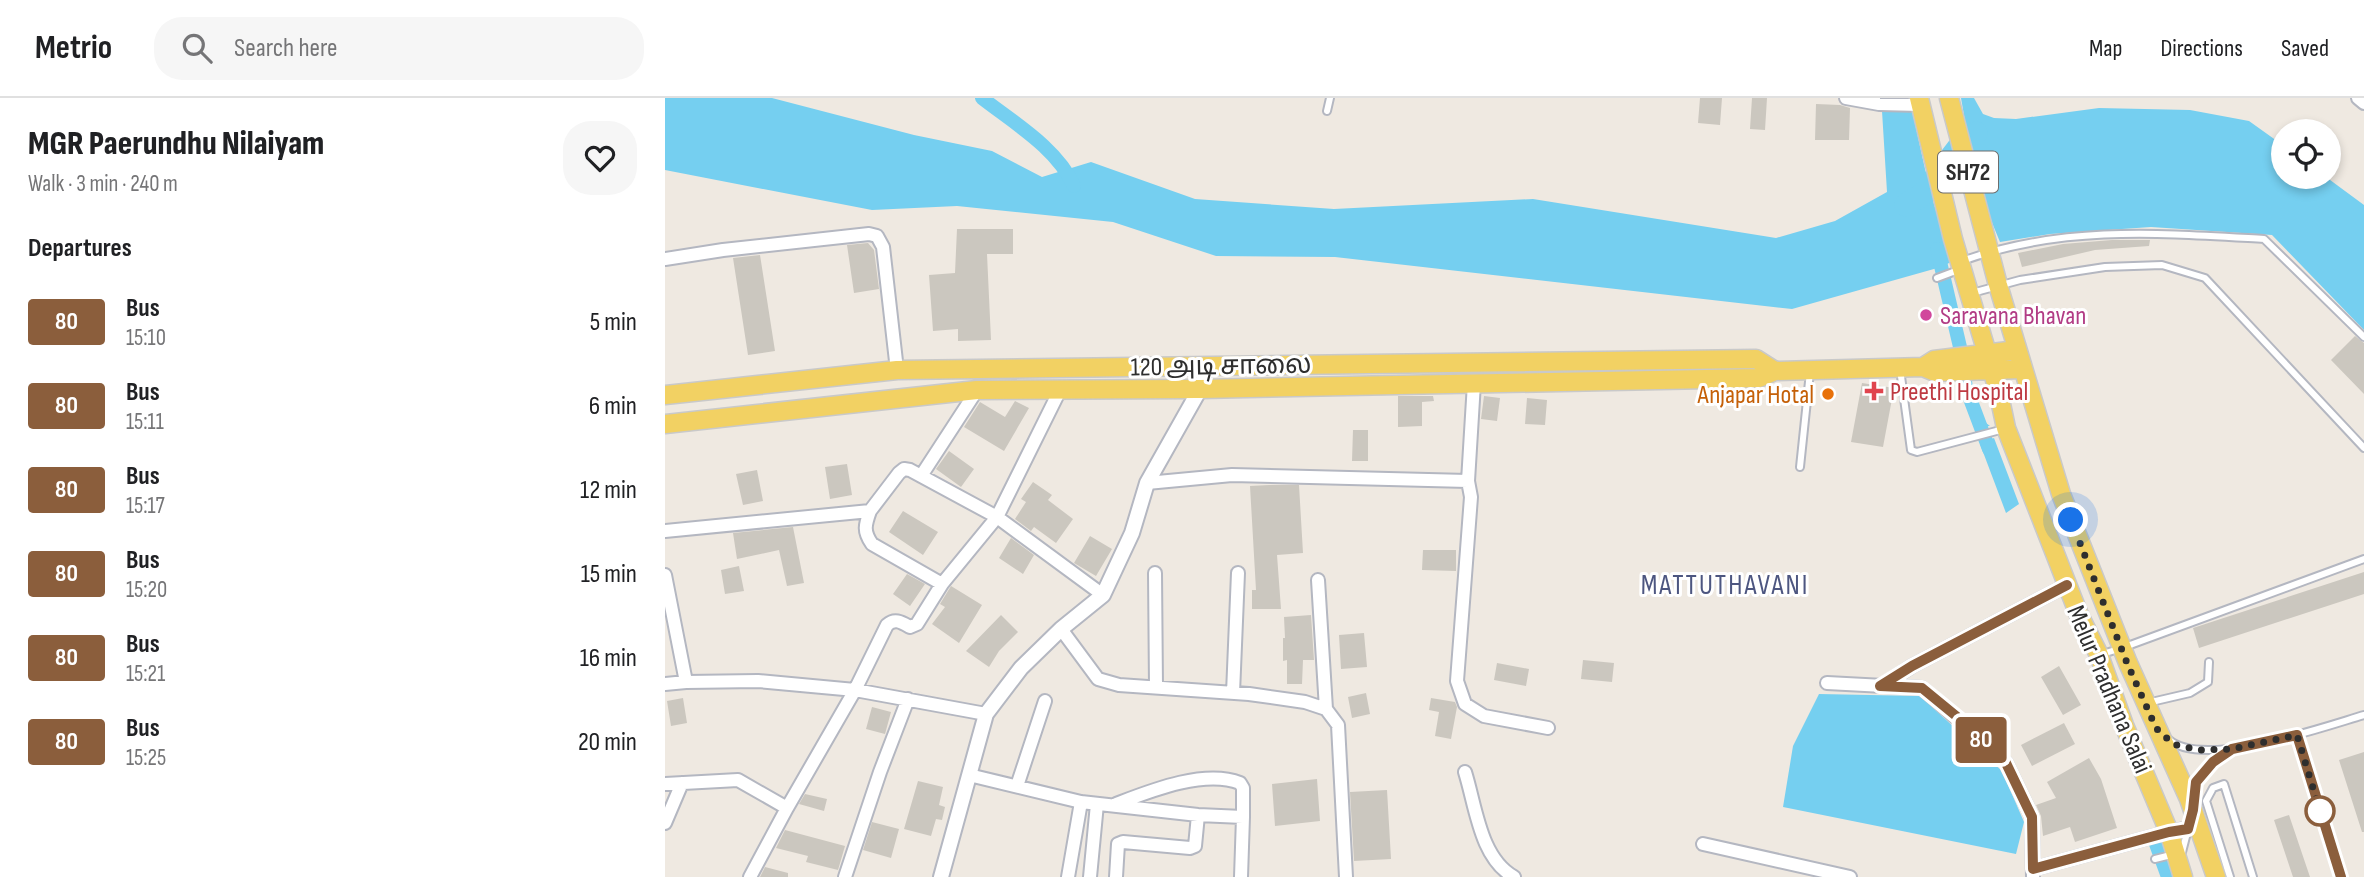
<!DOCTYPE html>
<html lang="en">
<head>
<meta charset="utf-8">
<style>
  :root { --surface:#fff; --page:#f6f6f6; --text:#202124; --muted:#757577; --line:#e0e0e0 }
  body { margin:0; font-family:"Sofia Sans Condensed","Noto Sans Tamil",sans-serif; background:var(--page); color:var(--text); height:100vh; display:flex; flex-direction:column; font-size:26px; white-space:nowrap }
  * { box-sizing:border-box; margin:0 }
  p { font-size:23px; color:var(--muted) }
  .icon { flex:none; width:38px; height:38px; fill:none; stroke:currentColor; stroke-width:2; stroke-linecap:round; stroke-linejoin:round }
  .map { position:relative; flex:1; overflow:hidden }
  .panel { display:flex; flex-direction:column; background:var(--surface); width:665px }
  .panel>* { flex:none }
  .badge { padding:0 14px; border-radius:5px; font-size:24px; line-height:46px }
  .tools { position:absolute; left:1606px; top:21px; display:grid; gap:14px }
  .tools a { display:grid; place-items:center; width:70px; height:70px; border-radius:50%; background:var(--surface); box-shadow:0 4px 10px #0003; font-size:35px }
  .you { position:absolute; width:35px; height:35px; margin:-18px; border:5px solid #fff; border-radius:50%; background:#1a73e8; box-shadow:0 0 0 10px #1a73e833 }
  .map>.badge { position:absolute; translate:-50% -50%; box-shadow:0 0 0 4px #fff }
  h2 { padding:0 28px; font-size:26px; line-height:63px }
  .round { display:grid; place-items:center; flex:none; width:74px; height:74px; border-radius:28px; background:var(--page) }
  .head { display:flex; align-items:center; justify-content:space-between; height:119px; padding:0 28px }
  h1 { font-size:33px; font-weight:800; line-height:52px }
  ul { padding:0; list-style:none }
  li { display:flex; align-items:center; gap:21px; height:84px; padding:0 28px }
  li div { flex:1 }
  li b { display:block; font-size:26px }
  li em { font-style:normal }
  li .badge { min-width:77px; font-weight:700; text-align:center }
  header { display:flex; align-items:center; gap:42px; box-sizing:border-box; height:98px; padding:0 35px; background:var(--surface); border-bottom:2px solid var(--line) }
  header strong { font-size:33px }
  nav { display:flex; gap:38px; margin-inline-start:auto; font-size:24px }
  .search { width:490px; height:63px; background:var(--page); display:flex; align-items:center; gap:18px; box-sizing:border-box; padding:0 24px; border-radius:28px; color:var(--muted); font-size:26px }
  main { display:flex; flex:1; min-height:0 }
  .map>svg:first-child { display:block }
  .water { fill:#75cff0 }
  .lines { fill:none; stroke-linecap:round; stroke-linejoin:round }
  .canal { stroke:#75cff0; stroke-width:14 }
  .river { stroke:#75cff0; stroke-width:23 }
  .building { fill:#cbc7bf }
  .service-casing { stroke:#b4b7c1; stroke-width:10 }
  .minor-casing { stroke:#b4b7c1; stroke-width:16 }
  .tertiary-casing { stroke:#b4b7c1; stroke-width:18 }
  .primary-casing { stroke:#c9c9c9; stroke-width:21 }
  .service { stroke:#fff; stroke-width:6 }
  .minor { stroke:#fff; stroke-width:12 }
  .tertiary { stroke:#fff; stroke-width:14 }
  .primary { stroke:#f2d163; stroke-width:18 }
  .line-casing { stroke:#fff; stroke-width:16 }
  .line { stroke:#8b5e3c; stroke-width:10 }
  .walk { stroke:#2e2e2e; stroke-width:7; stroke-dasharray:0 12.6 }
  .hotel-dot { fill:#d1479c; stroke:#fff; stroke-width:2.5 }
  .health-dot { fill:#e0444e; stroke:#fff; stroke-width:2.5 }
  .food-dot { fill:#e8710a; stroke:#fff; stroke-width:2.5 }
  .stop-dot { fill:#fff; stroke:#8b5e3c; stroke-width:3.5 }
  .labels { text-anchor:middle; stroke-width:6; stroke-linejoin:round; paint-order:stroke }
  .shield { fill:#fff; stroke:#6d6d6d; stroke-width:2 }
  .shield-label { font-size:24px; font-weight:bold; fill:#2e2e2e }
  .hotel-label { font-size:26px; fill:#b23c85; stroke:#fff; text-anchor:start }
  .street-label { font-size:26px; fill:#2e2e2e; stroke:#fff }
  .health-label { font-size:26px; fill:#be3a42; stroke:#fff; text-anchor:start }
  .food-label { font-size:26px; fill:#c56008; stroke:#fff; text-anchor:end }
  .neighbourhood-label { font-size:28px; letter-spacing:2px; fill:#4d5680; stroke:#fff }
</style>
</head>
<body>
<header>
<strong>Metrio</strong>
<div class="search"><svg class="icon" aria-label="search" viewBox="0 0 24 24"><circle cx="10" cy="10" r="6"/><path d="M15 15l6 6"/></svg>Search here</div>
<nav><a>Map</a><a>Directions</a><a>Saved</a></nav>
</header>
<main>
<section class="panel">
<div class="head"><div><h1>MGR Paerundhu Nilaiyam</h1><p>Walk · 3 min · 240 m</p></div><a class="round"><svg class="icon" aria-label="heart" viewBox="0 0 24 24"><path d="M12 20l-8-8c-3-5 5-10 8-4 3-6 11-1 8 4z"/></svg></a></div>
<h2>Departures</h2>
<ul>
<li><span class="badge" style="background:#8b5e3c;color:#fff">80</span><div><b>Bus</b><p>15:10</p></div><em>5 min</em></li>
<li><span class="badge" style="background:#8b5e3c;color:#fff">80</span><div><b>Bus</b><p>15:11</p></div><em>6 min</em></li>
<li><span class="badge" style="background:#8b5e3c;color:#fff">80</span><div><b>Bus</b><p>15:17</p></div><em>12 min</em></li>
<li><span class="badge" style="background:#8b5e3c;color:#fff">80</span><div><b>Bus</b><p>15:20</p></div><em>15 min</em></li>
<li><span class="badge" style="background:#8b5e3c;color:#fff">80</span><div><b>Bus</b><p>15:21</p></div><em>16 min</em></li>
<li><span class="badge" style="background:#8b5e3c;color:#fff">80</span><div><b>Bus</b><p>15:25</p></div><em>20 min</em></li>
</ul>
</section>
<div class="map">
<svg width="1699" height="779" viewBox="0 0 1699 779">
  <rect width="100%" height="100%" fill="#efe9e1"/>
  <path class="water" d="M0 0H107L249 37 327 53 377 79 426 64 530 101 669 111 868 101 1111 140 1170 123 1222 94 1217 13 1247 12 1264 89 1286 164 1276 169 1127 211 670 159 551 158 448 124 292 108 207 112 0 72Z
    M1296 0H1309L1318 16 1329 20 1351 21 1434 10 1525 12 1584 23 1619 48V79H1661L1699 107V232L1607 137 1486 129 1385 136 1335 144C1315 99 1304 48 1296 0Z
    M1313 286 1307 298 1313 319 1325 328 1310 329 1297 291Z
    M1329 340 1354 406 1341 415 1315 346Z
    M1154 596 1255 598 1337 673 1359 724 1351 756 1118 709 1128 648Z"/>
  <g class="lines">
    <path class="canal" d="M317 0C349 25 392 50 409 88
      M1272 151 1295 249 1301 290 1324 351
      M1490 743 1503 779"/>
    <path class="river" d="M1241 107 1258 96 1303 37 1311 35"/>
  </g>
  <path class="building" d="M1035 0H1057L1055 27 1033 25Z
    M1087 0H1102L1100 32 1085 31Z
    M1151 6 1175 7 1185 10 1184 42H1150Z
    M292 131H348V156H322L326 242 293 243V231L268 233 264 177 290 175Z
    M1447 142H1485L1484 148 1430 152 1357 169 1353 155 1398 146Z
    M203 145 209 152 214 191 189 195 182 147Z
    M95 157 110 253 83 257 68 160Z
    M1690 238 1699 245V296L1666 262Z
    M1197 285 1229 290 1218 349 1186 344Z
    M733 298H768L769 303 757 304V328L733 329Z
    M819 298 835 300 832 323 816 321Z
    M862 300 882 302 880 327 860 326Z
    M350 303 364 310 339 353 299 329 315 304 340 319Z
    M688 332H703V363H687Z
    M284 353 309 371 296 389 271 371Z
    M182 366 187 397 165 401 160 369Z
    M92 372 98 403 78 407 71 376Z
    M368 384 387 397 383 402 408 421 391 445 369 429 366 433 350 421 361 404 356 401Z
    M604 387H634L638 455 612 457 616 511H587V492H591L585 388Z
    M238 413 273 434 258 457 224 434Z
    M128 429 139 485 122 488 114 452 72 461 68 435Z
    M425 438 447 451 431 478 409 465Z
    M346 440 369 457 358 476 334 460Z
    M758 452H791V473L757 472Z
    M74 468 79 493 60 496 56 472Z
    M1699 474V496L1534 550 1528 530Z
    M242 476 260 486 245 508 228 496Z
    M286 488 317 507 294 545 267 526 280 509 275 506Z
    M336 517 353 534 334 553 324 569 301 553Z
    M646 517 649 562H638L637 586H622V562L618 563V540H620L619 519Z
    M699 535 702 569 676 571 674 537Z
    M918 562 949 565 947 584 916 581Z
    M832 565 864 571 861 588 829 582Z
    M1394 568 1416 607 1398 617 1376 579Z
    M701 595 705 616 687 620 683 599Z
    M18 600 22 625 6 628 2 603Z
    M766 600 790 604 792 609 786 641 770 638 774 614 764 612Z
    M207 609 226 614 220 636 201 631Z
    M1399 625 1410 646 1367 668 1356 647Z
    M1699 654V734H1697L1674 662Z
    M1424 660 1436 681 1452 730 1410 744 1405 729 1378 738 1376 718 1371 707 1391 700 1382 684Z
    M652 681 655 723 610 728 607 686Z
    M253 683 278 689 274 707 280 709 277 722 271 721 266 738 239 731Z
    M722 692 726 761 689 763 685 694Z
    M140 696 162 701 159 713 134 706Z
    M1624 717 1645 779H1628L1609 722Z
    M207 724 234 731 226 760 198 752Z
    M120 732 180 748 173 772 141 764 143 758 111 750Z
    M100 769 123 775V779H95Z"/>
  <g class="lines">
    <g class="service-casing">
      <path id="service" d="M662 13 665 0
        M1297 163C1397 127 1495 135 1599 141L1699 239
        M1272 180 1296 171
        M1307 195 1355 182 1440 169 1497 167 1540 180 1699 350
        M1235 271 1246 352 1252 354 1339 331
        M1135 369 1145 274
        M1434 557 1457 550 1699 461
        M1482 605 1525 595 1543 584 1544 564
        M1632 637 1676 779
        M1503 641C1537 672 1658 629 1699 617
        M1528 700C1533 672 1546 666 1567 651
        M1516 758 1523 731
        M1490 761 1502 758 1507 753
        M1565 779 1541 703 1548 690 1559 686 1588 779"/>
    </g>
    <g class="minor-casing">
      <path id="minor" d="M1181 0 1214 6 1255 7
        M1693 0 1699 5
        M0 161 58 152 204 136 212 138 218 149 232 272
        M256 378 312 292
        M803 383 809 285
        M482 385 567 377 803 383 806 399 792 583 800 606 819 618 883 630
        M205 413C200 427 198 433 207 446L277 486
        M0 433 205 413 234 375 239 371 245 372 332 419 438 497
        M490 475 491 589
        M0 477 21 584 0 586
        M653 482 661 611
        M396 531 433 581 454 587 584 596 640 604 661 611 673 627 681 779
        M1162 585 1257 590 1295 623 1341 665 1367 719 1368 779
        M1216 588 1247 568 1402 487
        M568 595 573 475
        M321 616 190 592 222 527C230 520 236 524 245 529L252 526 277 486 332 419 396 290
        M800 674C811 709 815 760 849 779
        M304 677 416 704 533 717 578 719 576 779
        M0 686 73 682 122 710 190 592 93 583 21 584
        M352 688 380 603
        M451 706C485 693 539 671 575 685L578 690V719
        M0 725 17 685
        M1038 746 1185 779
        M1368 771 1504 734 1534 728
        M85 779 122 710
        M180 779 215 674 243 601
        M403 779 416 704
        M425 779 432 706
        M451 779 453 746 458 744 525 750 530 748 533 717"/>
    </g>
    <g class="tertiary-casing">
      <path id="tertiary" d="M276 779 321 616 356 570 396 531 438 497 467 435 482 385 535 291 542 268"/>
    </g>
    <g class="primary-casing">
      <path id="primary" d="M1254 0 1288 141 1333 292 1341 330 1414 517 1434 557 1459 627 1504 734 1518 779
        M1284 0 1333 187 1396 396 1463 565 1524 701 1551 779
        M1258 269 1269 262 1352 252
        M0 297 232 272 1091 261 1110 273
        M0 326 312 292 535 291 1094 280 1110 273 1258 269 1270 274 1357 271"/>
    </g>
    <use href="#service" class="service"/>
    <use href="#minor" class="minor"/>
    <use href="#tertiary" class="tertiary"/>
    <use href="#primary" class="primary"/>
  </g>
  <g class="lines">
    <g class="line-casing">
      <path id="line" d="M1402 487 1247 568 1215 588 1257 590 1296 622 1341 665 1367 719 1368 771 1504 734 1523 731 1528 712 1531 684 1548 664 1567 651 1632 637 1676 779"/>
    </g>
    <use href="#line" class="line"/>
    <path class="walk" d="M1406 422 1462 565 1491 630 1508 646 1533 652 1567 651 1632 637 1655 713"/>
  </g>
  <circle class="hotel-dot" cx="1261" cy="217" r="7"/>
  <path class="health-dot" d="M1205.5 282.5h7v7h7v7h-7v7h-7v-7h-7v-7h7z"/>
  <circle class="food-dot" cx="1163" cy="296" r="7"/>
  <circle class="stop-dot" cx="1655" cy="713" r="14"/>
  <g class="labels">
    <rect class="shield" x="1273" y="53.5" width="60" height="41" rx="5"/>
    <g class="shield-label">
      <text x="1303" y="82">SH72</text>
    </g>
    <g class="hotel-label">
      <text x="1275" y="226">Saravana Bhavan</text>
    </g>
    <g class="street-label">
      <text transform="translate(556 267) rotate(-1)" y="9">120 அடி சாலை</text>
      <text transform="translate(1445 591) rotate(67)" y="9">Melur Pradhana Salai</text>
    </g>
    <g class="health-label">
      <text x="1225" y="302">Preethi Hospital</text>
    </g>
    <g class="food-label">
      <text x="1149" y="305">Anjapar Hotal</text>
    </g>
    <g class="neighbourhood-label">
      <text x="1060" y="496">MATTUTHAVANI</text>
    </g>
  </g>
</svg>
<div class="tools">
<a><svg class="icon" aria-label="locate" viewBox="0 0 24 24"><circle cx="12" cy="12" r="6"/><path d="M12 2v4M12 18v4M2 12h4M18 12h4"/></svg></a>
</div>
<div class="you" style="left:1406px;top:422px"></div>
<b class="badge" style="left:1316px;top:642px;background:#8b5e3c;color:#fff">80</b>
</div>
</main>
</body>
</html>
